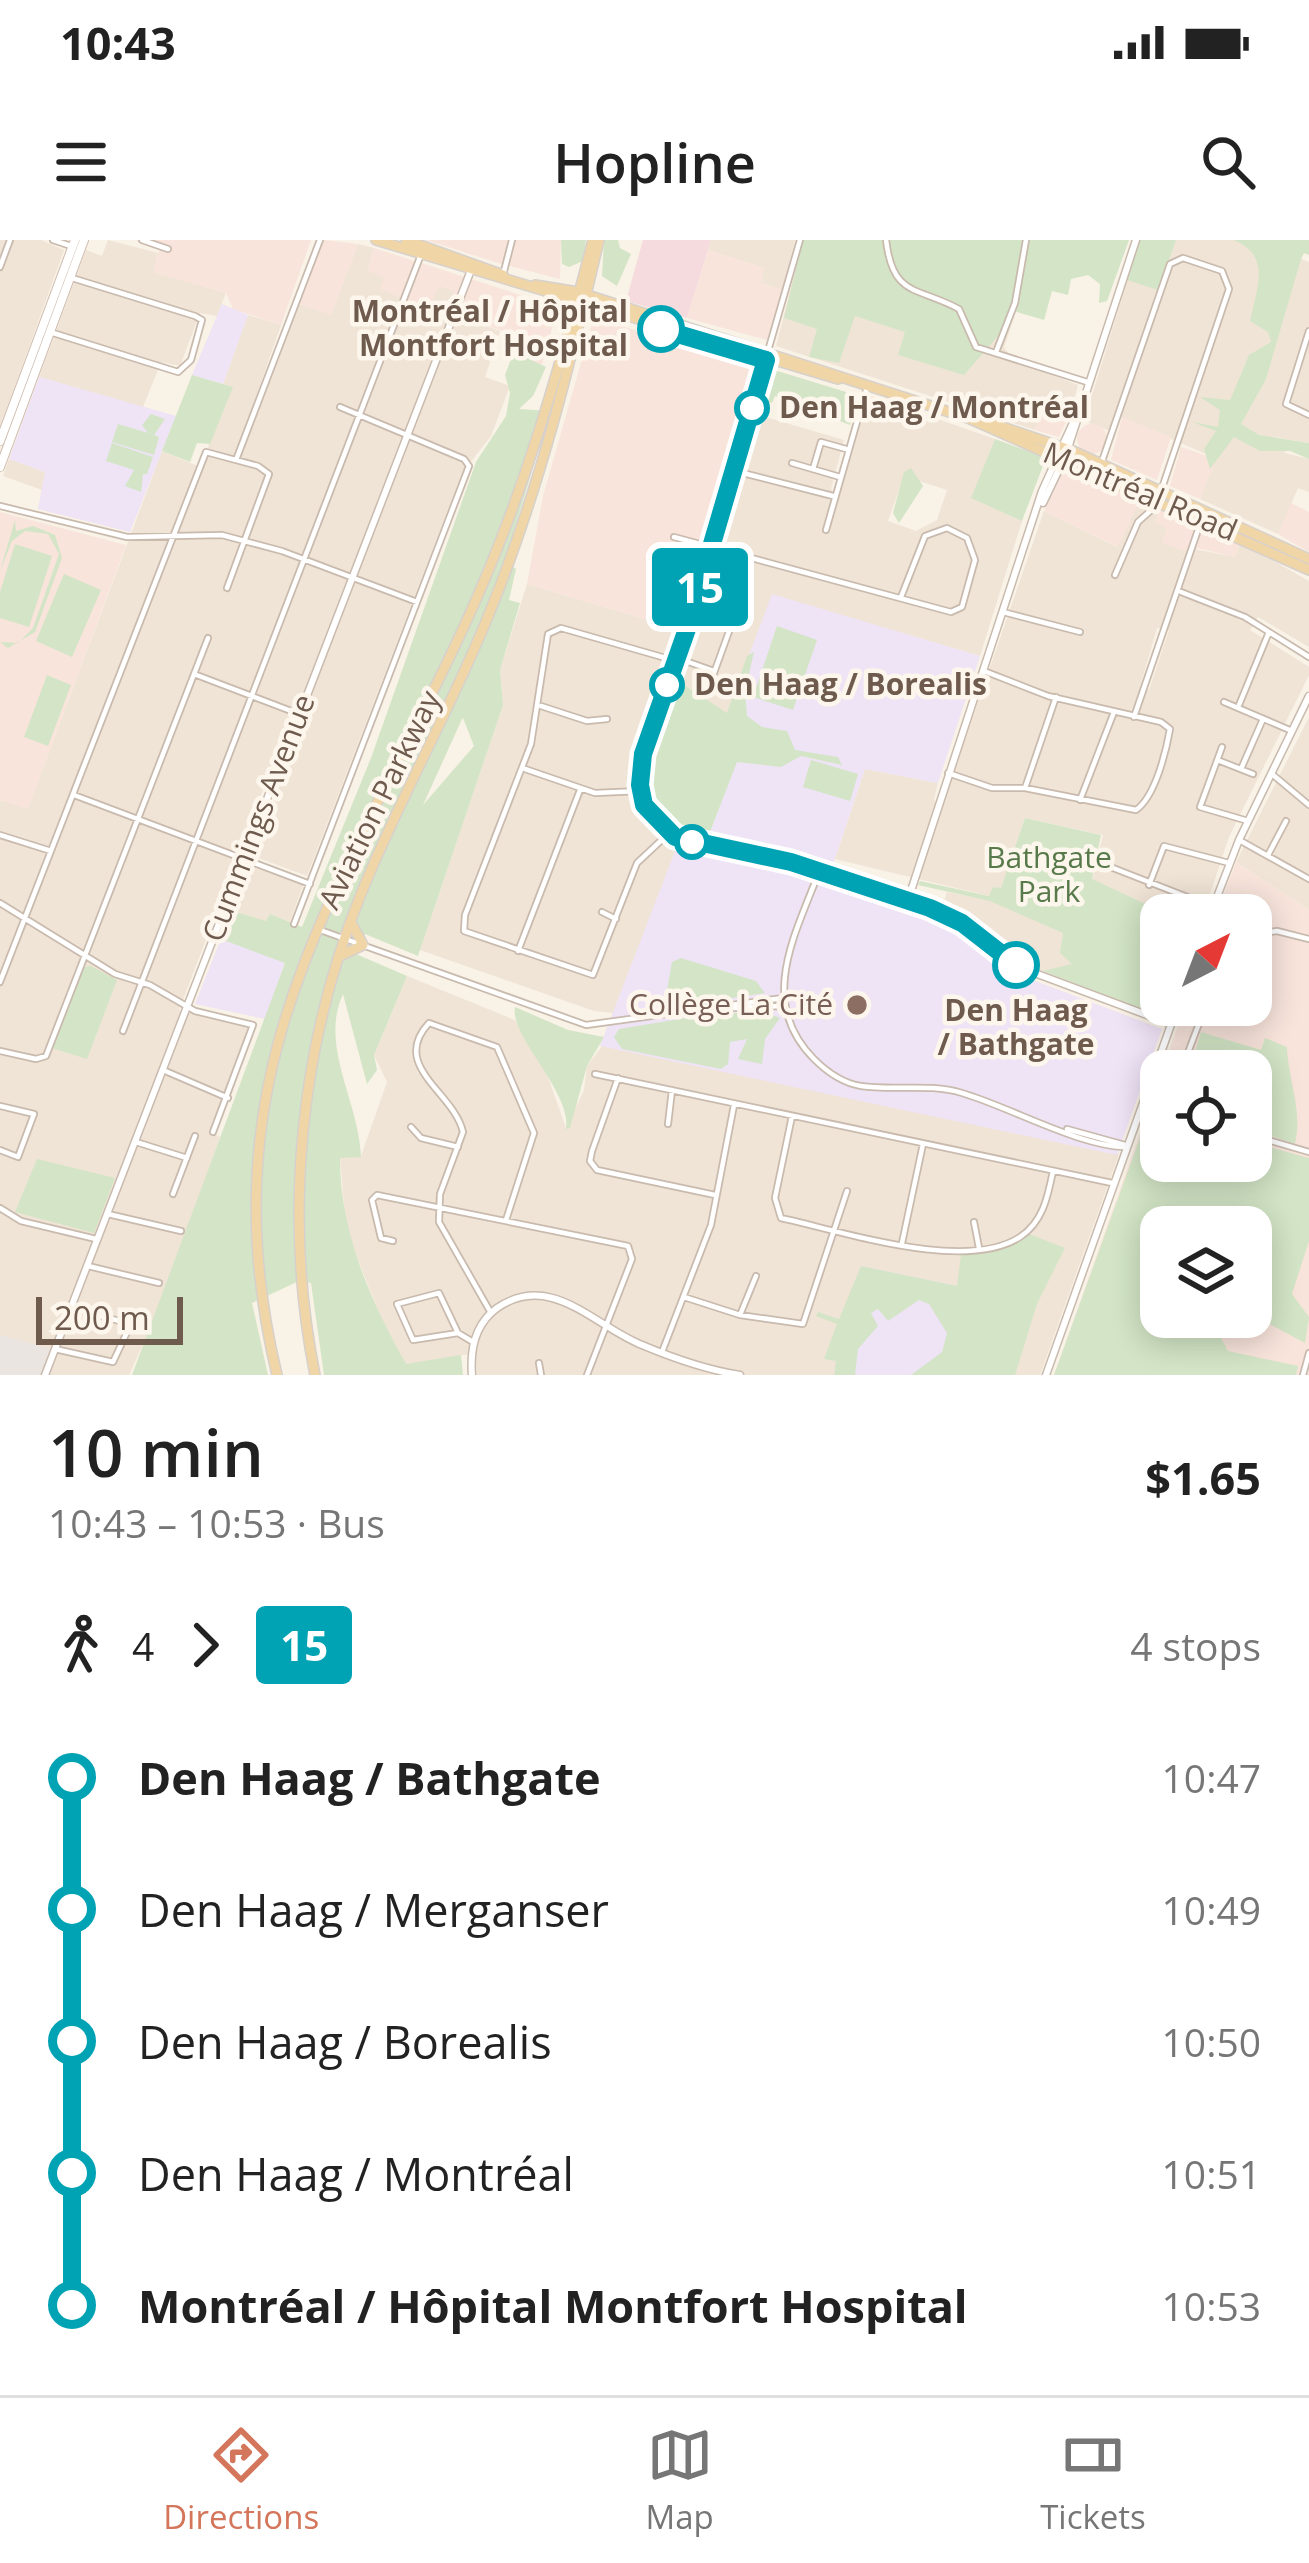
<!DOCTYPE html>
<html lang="en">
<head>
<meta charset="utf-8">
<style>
  :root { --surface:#fff; --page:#f6f6f6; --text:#222; --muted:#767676; --line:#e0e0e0; --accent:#d4765b }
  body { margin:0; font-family:"Open Sans",sans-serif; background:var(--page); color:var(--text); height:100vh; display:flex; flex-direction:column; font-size:45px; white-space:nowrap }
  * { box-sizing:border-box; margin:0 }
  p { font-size:39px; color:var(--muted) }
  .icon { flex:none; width:66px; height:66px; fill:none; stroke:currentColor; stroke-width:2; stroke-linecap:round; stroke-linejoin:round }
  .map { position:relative; height:1135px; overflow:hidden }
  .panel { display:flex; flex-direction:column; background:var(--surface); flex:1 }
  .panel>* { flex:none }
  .badge { padding:0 24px; border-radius:9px; font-size:42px; line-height:78px }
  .needle { width:78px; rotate:42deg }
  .controls { position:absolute; left:1140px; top:654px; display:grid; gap:24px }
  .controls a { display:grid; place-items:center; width:132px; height:132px; border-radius:24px; background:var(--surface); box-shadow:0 6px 30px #0003; font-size:60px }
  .scale { position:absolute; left:36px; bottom:30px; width:147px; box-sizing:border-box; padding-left:12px; border:6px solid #6f5a4e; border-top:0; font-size:33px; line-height:42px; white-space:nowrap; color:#6f5a4e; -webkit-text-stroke:9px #fdf6ec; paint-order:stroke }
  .map>.badge { position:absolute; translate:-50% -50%; box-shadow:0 0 0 6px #fff }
  .legs { display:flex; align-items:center; gap:18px; height:132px; padding:0 48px; font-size:39px }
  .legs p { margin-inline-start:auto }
  .overview { display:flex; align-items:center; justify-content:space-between; height:204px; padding:0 48px }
  h1 { font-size:66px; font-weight:600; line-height:90px }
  ul { padding:0 48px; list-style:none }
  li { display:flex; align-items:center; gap:42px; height:132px; font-size:45px }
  li i { display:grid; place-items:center; width:18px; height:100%; margin:0 15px; background:currentColor }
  li i::after { content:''; width:30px; height:30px; margin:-15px; border:9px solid; border-radius:50%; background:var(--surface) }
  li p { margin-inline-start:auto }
  li:first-child i { background:linear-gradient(#0000 50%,currentColor 0) }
  li:last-child i { background:linear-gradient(currentColor 50%,#0000 0) }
  .status { display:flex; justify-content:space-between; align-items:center; height:84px; padding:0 60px; background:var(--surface); direction:ltr }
  .status svg { height:33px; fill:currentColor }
  header { display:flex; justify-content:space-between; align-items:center; height:156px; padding:0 48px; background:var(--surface); font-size:54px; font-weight:600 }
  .menu { display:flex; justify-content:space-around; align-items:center; height:168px; border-top:3px solid var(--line); background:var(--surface); font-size:33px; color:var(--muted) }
  .menu a { display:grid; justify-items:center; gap:6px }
  .menu .active { color:var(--accent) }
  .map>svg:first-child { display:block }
  .residential { fill:#f0e4d6; fill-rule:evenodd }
  .commercial { fill:#f8e4db; fill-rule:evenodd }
  .industrial { fill:#eae5e0 }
  .education { fill:#efe3f6 }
  .medical { fill:#f6dbde }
  .green { fill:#d3e5c6; fill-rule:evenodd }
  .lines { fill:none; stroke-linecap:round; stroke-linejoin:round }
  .minor-casing { stroke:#c9baae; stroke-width:8 }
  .tertiary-casing { stroke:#c9baae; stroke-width:9 }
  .secondary-casing { stroke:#cebcaf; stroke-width:10 }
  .primary-casing { stroke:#d7d1cd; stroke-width:12 }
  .minor { stroke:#fff; stroke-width:4.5 }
  .tertiary { stroke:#fff; stroke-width:6 }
  .secondary { stroke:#fff; stroke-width:8 }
  .primary { stroke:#f0d5a7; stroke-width:9 }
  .line-1-casing { stroke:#fff; stroke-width:27 }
  .line-1 { stroke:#00a3b4; stroke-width:18 }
  .stop-1-dot { fill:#fff; stroke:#00a3b4; stroke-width:6 }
  .education-dot { fill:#8d6e63; stroke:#fdf6ec; stroke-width:4.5 }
  .labels { text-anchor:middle; stroke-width:9; stroke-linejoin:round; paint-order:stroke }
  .stop-label { font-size:30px; font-weight:bold; fill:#6f5a4e; stroke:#fdf6ec; text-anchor:start }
  .street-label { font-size:30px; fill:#6f5a4e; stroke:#fdf6ec }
  .park-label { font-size:30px; fill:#587a4b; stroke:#fdf6ec }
  .education-label { font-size:30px; fill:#785e54; stroke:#fdf6ec; text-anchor:end }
</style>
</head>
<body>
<div class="status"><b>10:43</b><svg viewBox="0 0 49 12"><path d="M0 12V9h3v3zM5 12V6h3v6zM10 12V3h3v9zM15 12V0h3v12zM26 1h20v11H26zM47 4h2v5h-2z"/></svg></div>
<header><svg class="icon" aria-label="menu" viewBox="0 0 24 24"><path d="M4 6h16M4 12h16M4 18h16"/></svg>Hopline<svg class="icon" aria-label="search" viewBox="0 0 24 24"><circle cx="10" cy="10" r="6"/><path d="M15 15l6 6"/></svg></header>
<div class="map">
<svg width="1309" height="1135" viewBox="0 0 1309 1135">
  <rect width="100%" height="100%" fill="#f9f2e6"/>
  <path class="residential" d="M0 0H41L64 10 0 188Z
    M108 0 158 13 154 32 226 53 217 76 200 73 180 126 161 122 143 167 39 137 86 10 102 16Z
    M711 0H795L783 50 760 43 764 28 708 10Z
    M803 0H1039L1004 108 1016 121 1078 145 1071 171 1046 163 1035 190 776 106Z
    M1140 0H1253L1309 22V203L1275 197 1285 213 1309 219V252L1298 248 1278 294 1200 259 1215 218 1116 175 1110 191 1084 181Z
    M358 4 374 8 368 30 385 37 381 48 429 68 439 45 455 51 447 73 500 91 485 137 510 146 491 196 462 233 307 636 253 616 306 475 295 469 235 621 303 645 290 682 270 674 266 682 257 681 219 666 179 770 247 788 246 798 211 891 220 897 163 1060 129 1135H0V560L28 568 162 211 200 227 232 148 223 144 248 75 281 85 257 154 263 157 299 64 331 74Z
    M868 155 995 199 972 258 1022 281 980 416 773 355 727 474 678 441 759 175 844 200 831 249 836 256ZM904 236 947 250 937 280 916 291 888 281Z
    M9 219 45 232V251L3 236Z
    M1141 258 1160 267 1167 287 1163 303 1235 317 1240 302 1309 341V407L1258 377 1250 390 1309 427V435L1229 597 1203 675H1171L1091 644 1103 595 1025 578 998 658 835 619 865 529 938 543 934 559 940 572 1044 271 1117 307ZM1157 388 1169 390 1149 450 1140 447Z
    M527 344 678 389 630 533 633 559 645 582 677 607 613 773 594 771 420 710 503 465 500 430Z
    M1309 477V670L1236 622Z
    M947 652 997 662 1063 693 1074 725 1043 731 1029 725 943 664Z
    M407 736 515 780 548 837 566 888 584 850 587 826 602 806 1119 914 1040 1135H477L475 1113 406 1125 383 1083 346 990 340 917 361 916 387 842 374 815Z"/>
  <path class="commercial" d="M152 0H311L281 85 233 69 226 53 153 32 161 4Z
    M324 0 358 4 331 75 299 64Z
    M426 0H561L560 39 495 22Z
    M374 8 558 67 542 125 521 118 526 99 446 72 454 51 439 46 429 69 380 49 384 37 368 31Z
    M708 10 765 28 761 43 783 50 767 100 687 78Z
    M594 77 754 129 678 389 527 344 543 256Z
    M1046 162 1071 171 1059 197 1035 190Z
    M1122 177 1171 197 1157 240 1111 220Z
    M1077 199a15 15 0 1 1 30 0a15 15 0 1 1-30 0Z
    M1181 207 1216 219 1200 259 1170 246Z
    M1065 226 1141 258 1118 307 1044 271Z
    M1291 263 1309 272V312L1278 294Z
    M1160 267 1240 302 1235 317 1197 308 1194 314 1162 303 1167 288 1155 283Z
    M0 272 126 305 28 569 0 560Z
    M1236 622 1309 670V1135H1054L1161 834V921H1251V831H1162L1185 765H1251V675H1216ZM1161 987H1251V1077H1161Z"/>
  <path class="industrial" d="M0 1095 52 1109 41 1135H0Z"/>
  <path class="education" d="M222 64 248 75 223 144 192 135Z
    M39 137 176 176 130 292 38 269 45 232 9 219Z
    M772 354 980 416 938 543 865 529 831 630 796 616 708 597 743 505 727 474Z
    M677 606 792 630 929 676 1022 736 1162 789 1117 915 600 806Z
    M221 699 285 722 265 779 195 764Z
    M861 1026 958 1046 939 1135H834L836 1121 824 1119Z"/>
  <path class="medical" d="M643 0H711L687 78 626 61Z"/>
  <path class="green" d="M561 0H586L583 21 569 27 562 24Z
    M604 0H618L620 8 631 14 617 46 602 36Z
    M803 0H1129L1107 61 1099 63 1100 44 1088 35 1071 39 1068 55 1052 51 1044 80 1010 70 999 95 964 135 898 115 905 92 855 76 839 123 809 117 817 89 784 78Z
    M1140 0H1176L1158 50 1127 40Z
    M1233 0H1309V15L1304 13 1301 19 1266 139 1241 184 1259 195 1309 203V219L1290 211H1260L1234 197 1210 229 1204 209 1216 191 1192 182 1218 187 1220 170 1200 157 1230 160 1249 115 1271 102 1268 92 1250 81C1257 48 1272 15 1233 0Z
    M518 101 527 118 546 127 533 156 519 169 550 171 505 321 516 329 509 360 520 363 500 430 503 465 418 716 365 694 356 714 407 736 374 815 377 830 367 844 343 754C319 806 359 861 361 917L340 918C340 992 370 1060 406 1124L461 1115 463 1135H324L311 1043 299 1041 252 1063 268 1135H132L285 723 221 699 232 671 266 681 270 674 302 687 371 518 476 222 506 176 510 153 505 135ZM463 478 474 506 423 565 462 479Z
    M771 129 859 156 850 185 775 156 772 163 761 160Z
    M192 135 233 147 210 204 197 203 190 222 162 211Z
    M151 174 165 179 154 195 159 197 154 215 112 202 118 184 148 193 142 185Z
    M995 199 1046 218 1022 281 971 258Z
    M112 203 153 217 147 234H143L141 252 125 246 134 230 106 221Z
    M911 228 923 246 899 283 893 273 904 232Z
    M15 280 16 291 33 286 55 295 62 318 35 392 8 408 0 402 18 403 33 388 59 314 48 294 25 291 12 301 0 331Z
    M15 304 52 316 29 387 0 378V352Z
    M64 334 101 350 72 417 36 401Z
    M777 386 817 400 793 470 753 457Z
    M754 412 745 451 747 476 762 487 787 491 795 510 838 517 842 525 801 516 781 527 737 522 708 597C613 575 655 504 678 441L727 473 747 416Z
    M47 435 71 445 48 506 24 497Z
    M811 520 858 534 850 561 803 547Z
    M1025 578 1101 595 1092 639 1169 675H1161V764L1154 765 1165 778 1043 731 1072 724 1060 713 1063 693 990 661 918 645 920 641 989 656 993 647 1001 648Z
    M681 718 756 741 765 753 664 768 672 722Z
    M91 726 117 740 87 819 52 808 84 727Z
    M515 767 568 790 604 797 587 826 570 888 566 889C572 852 509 796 515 767Z
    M716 773H767L780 778 765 799 762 824 738 819 747 799 730 802 728 824 721 829 622 809 614 797 619 789Z
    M1201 792 1261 810 1265 798 1287 807C1288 841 1303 869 1295 904L1251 889V831H1189Z
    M1161 840V921H1251V902L1309 918V1001L1292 1054 1309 1077 1305 1103 1251 1074V987H1161V1077H1225L1221 1098 1228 1111 1298 1126 1296 1135H1054Z
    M37 919 115 938 94 993 15 972Z
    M1029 994 1065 1008 1037 1064 1015 1135H911L942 1112 947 1093 929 1064 919 1060 888 1081 878 1069 871 1073 878 1086 858 1109 855 1135H834L836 1121 824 1119 837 1084 816 1076 818 1072 839 1079 861 1026 957 1046 961 1014 1011 1006Z"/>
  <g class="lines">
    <g class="minor-casing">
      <path id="minor" d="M53 0 71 6
        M142 0 168 9
        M886 0C893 58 917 46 959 69L976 107 1087 142
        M0 27 10 0
        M503 35 512 0
        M1309 91 1286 164 1309 175
        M50 92 178 132 191 120 202 80 195 76 72 38
        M768 111 800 0
        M996 112 1015 63 1026 0
        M236 220 320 0
        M792 223 840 237
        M1101 224 1170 24 1183 18 1222 31 1229 49 1162 248
        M813 229 821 202 846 209
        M735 231 833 256
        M0 266 127 297 222 295 282 311 417 362
        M826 290 867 147
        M674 297 951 372 962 367 975 320 967 298 947 288 925 296 901 357
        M1115 335 1138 282 1157 265
        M1181 352 1245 377 1309 417
        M696 358 736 370
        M1003 372 1080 392
        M677 418 714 431
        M194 434 299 474
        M706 455 744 350
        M1224 462 1292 491
        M1239 465 1269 392
        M541 466 587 481 607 479
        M1134 477 1200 284
        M1222 507 1200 567 1248 581
        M1220 521 1253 534
        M525 529 595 553 640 551
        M1241 529 1263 479
        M948 533 992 548H1025L1136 570C1155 557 1166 512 1170 489L1161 482 1048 456 984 431
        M1272 534 1309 565
        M1025 548 1056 457
        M74 555 310 644
        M1080 560 1114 472
        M668 594 637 623 593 735 464 691 465 675 531 504 548 394 561 388 676 421
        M0 595 51 611
        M1241 601 1309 639
        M1268 615 1286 581
        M1113 628 1213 667
        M819 632C795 695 757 762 814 819 827 832 842 843 861 846 894 851 929 843 962 853 1010 867 1080 907 1127 907
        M1149 645 1164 606 1229 623
        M0 663 115 734 150 745 195 771 253 785 213 892
        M602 672 616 679
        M294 684 469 226 464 219 340 167
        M323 691 586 785 783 758
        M1251 695 1277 691 1309 699
        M518 711 580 550
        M0 742 206 212 258 226 269 234 227 348
        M734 768 782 766
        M123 791 422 12
        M0 811 36 819 46 816 208 398
        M163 830 228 858
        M1181 831 1206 765
        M595 834 1112 943
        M618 838 592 911 590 921 597 930 715 955
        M0 866 34 874 18 917 0 910
        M792 876 775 958 781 978C841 991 965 1033 1020 997 1043 982 1048 956 1053 931
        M668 884 672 850
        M411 887 421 898 458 907
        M1067 889 1125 905
        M1251 895 1309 912
        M136 902 187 918
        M173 954 195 896
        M0 968 21 981 96 999
        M108 974 181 991
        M974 982 979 1008
        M393 1001 381 998 372 960 377 955 628 1006 632 1019 587 1135
        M902 1003 923 904
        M88 1026 159 1043
        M684 1057 740 1075 803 1084 847 951
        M491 1073 439 982 440 954 463 892C454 852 389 826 429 783L497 807 534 893 506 980
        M740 1075 756 1036
        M458 1093 439 1053 397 1064 413 1100 458 1093 473 1102
        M55 1109 113 1122 129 1088 123 1082 71 1068
        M662 1112 711 985 734 865
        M539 1123 541 1135
        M1303 1135 1309 1113"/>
    </g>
    <g class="tertiary-casing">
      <path id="tertiary" d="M766 119 687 389 643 514 640 545 647 571 675 597 791 622 930 668 1024 729 1171 784
        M1068 208 1136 0
        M1043 263 1063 221
        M908 660 1042 251 1081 165
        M1210 675 1239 600 1309 456
        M45 1135 471 30
        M472 1135C470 1110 475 1084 497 1068 551 1031 594 1086 642 1105 673 1118 707 1130 740 1135
        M1046 1135 1178 765"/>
    </g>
    <g class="secondary-casing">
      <path id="secondary" d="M0 201 75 0
        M0 227 84 0"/>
    </g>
    <g class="primary-casing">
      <path id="primary" d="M376 0 838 139
        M406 0 503 35
        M535 45 578 52 968 178 1309 330
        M979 179 1073 211 1309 319
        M342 715 363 705 352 684
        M277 1135C202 821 344 649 467 380 522 260 560 128 593 0
        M315 1135C283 975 300 805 361 654 399 559 451 469 489 374 538 254 570 125 599 0"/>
    </g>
    <use href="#minor" class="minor"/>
    <use href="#tertiary" class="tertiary"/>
    <use href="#secondary" class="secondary"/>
    <use href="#primary" class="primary"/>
  </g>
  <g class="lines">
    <g class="line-1-casing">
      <path id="line-1" d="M661 89 766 120 687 389 643 514 640 545 644 565 675 597 791 622 930 668 962 683 1016 725"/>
    </g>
    <use href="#line-1" class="line-1"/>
  </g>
  <g class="stop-1-dot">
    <circle cx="661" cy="89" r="21"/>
    <circle cx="752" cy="168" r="15"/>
    <circle cx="667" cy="445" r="15"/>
    <circle cx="692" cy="602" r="15"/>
    <circle cx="1016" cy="725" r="21"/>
  </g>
  <circle class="education-dot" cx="857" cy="765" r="12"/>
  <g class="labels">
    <g class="stop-label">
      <text x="628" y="82" text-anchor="end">Montréal / Hôpital<tspan x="628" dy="34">Montfort Hospital</tspan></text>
      <text x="779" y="178">Den Haag / Montréal</text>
      <text x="694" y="455">Den Haag / Borealis</text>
      <text x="1016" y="781" text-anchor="middle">Den Haag<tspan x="1016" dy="34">/ Bathgate</tspan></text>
    </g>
    <g class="street-label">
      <text transform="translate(1140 252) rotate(23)" y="10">Montréal Road</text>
      <text transform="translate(380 560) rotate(-64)" y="10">Aviation Parkway</text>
      <text transform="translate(259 578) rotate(-69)" y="10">Cummings Avenue</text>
    </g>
    <g class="park-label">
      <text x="1049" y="628">Bathgate<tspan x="1049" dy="34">Park</tspan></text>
    </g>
    <g class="education-label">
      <text x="833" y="775">Collège La Cité</text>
    </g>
  </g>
</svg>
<div class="controls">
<a><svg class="needle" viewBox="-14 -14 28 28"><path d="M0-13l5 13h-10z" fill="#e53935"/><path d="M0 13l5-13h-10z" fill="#767676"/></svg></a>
<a><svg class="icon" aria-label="locate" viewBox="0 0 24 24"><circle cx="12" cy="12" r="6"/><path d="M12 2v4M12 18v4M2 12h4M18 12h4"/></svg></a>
<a><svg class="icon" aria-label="layers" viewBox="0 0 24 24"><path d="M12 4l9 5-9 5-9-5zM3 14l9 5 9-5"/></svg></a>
</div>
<div class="scale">200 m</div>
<b class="badge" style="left:700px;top:347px;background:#00a3b4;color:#fff">15</b>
</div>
<section class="panel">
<div class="overview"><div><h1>10 min</h1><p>10:43 – 10:53 · Bus</p></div><b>$1.65</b></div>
<div class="legs"><svg class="icon" aria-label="walk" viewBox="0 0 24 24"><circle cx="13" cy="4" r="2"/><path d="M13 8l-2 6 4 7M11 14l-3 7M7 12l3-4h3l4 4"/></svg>4<svg class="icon" aria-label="forward" viewBox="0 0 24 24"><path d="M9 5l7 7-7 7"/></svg><b class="badge" style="background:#00a3b4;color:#fff">15</b><p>4 stops</p></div>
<ul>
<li><i style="color:#00a3b4"></i><b>Den Haag / Bathgate</b><p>10:47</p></li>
<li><i style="color:#00a3b4"></i><span>Den Haag / Merganser</span><p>10:49</p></li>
<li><i style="color:#00a3b4"></i><span>Den Haag / Borealis</span><p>10:50</p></li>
<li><i style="color:#00a3b4"></i><span>Den Haag / Montréal</span><p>10:51</p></li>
<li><i style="color:#00a3b4"></i><b>Montréal / Hôpital Montfort Hospital</b><p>10:53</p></li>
</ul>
</section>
<nav class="menu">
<a class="active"><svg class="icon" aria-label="directions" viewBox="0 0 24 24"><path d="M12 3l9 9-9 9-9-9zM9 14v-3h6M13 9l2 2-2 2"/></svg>Directions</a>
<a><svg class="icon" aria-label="map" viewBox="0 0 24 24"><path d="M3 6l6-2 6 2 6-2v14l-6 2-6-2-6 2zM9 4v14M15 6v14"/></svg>Map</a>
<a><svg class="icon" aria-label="tickets" viewBox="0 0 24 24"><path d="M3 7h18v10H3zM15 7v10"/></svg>Tickets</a>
</nav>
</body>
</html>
